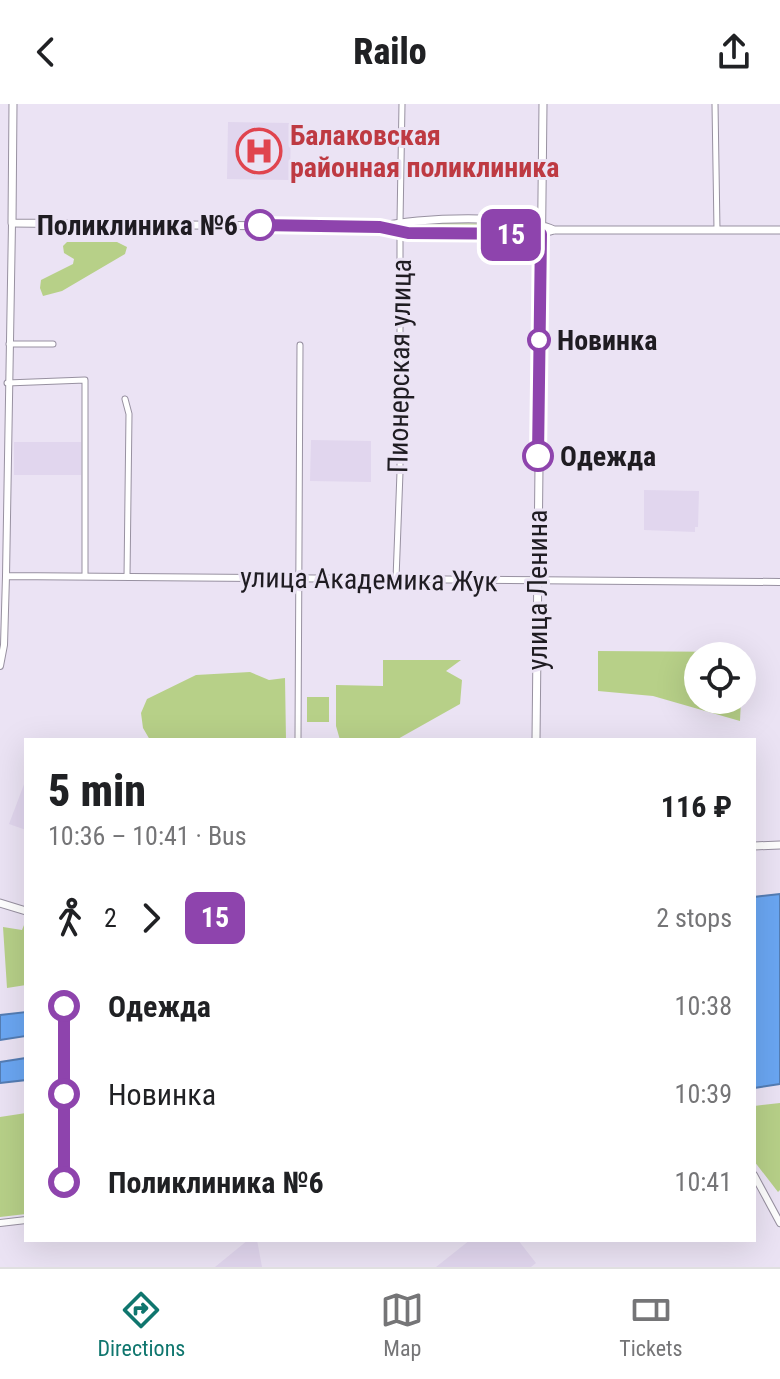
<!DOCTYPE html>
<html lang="en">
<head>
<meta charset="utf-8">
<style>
  :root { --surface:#fff; --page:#f2f2f2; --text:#202124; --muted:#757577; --line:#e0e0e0; --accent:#0f766e }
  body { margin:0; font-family:"Roboto Condensed",sans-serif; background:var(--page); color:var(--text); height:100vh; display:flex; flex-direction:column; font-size:30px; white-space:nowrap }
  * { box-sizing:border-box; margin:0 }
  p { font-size:26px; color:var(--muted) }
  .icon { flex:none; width:44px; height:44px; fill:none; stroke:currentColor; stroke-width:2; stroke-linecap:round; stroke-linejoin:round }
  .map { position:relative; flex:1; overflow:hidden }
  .sheet { position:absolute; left:24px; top:634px; width:732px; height:504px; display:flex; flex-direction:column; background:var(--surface); border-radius:0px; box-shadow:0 8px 32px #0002 }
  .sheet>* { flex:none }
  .badge { padding:0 16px; border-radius:12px; font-size:28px; line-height:52px }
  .controls { position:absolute; left:684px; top:538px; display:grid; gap:16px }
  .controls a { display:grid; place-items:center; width:72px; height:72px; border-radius:50%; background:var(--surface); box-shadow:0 8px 32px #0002; font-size:40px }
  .map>.badge { position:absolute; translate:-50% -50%; box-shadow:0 0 0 4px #fff }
  .legs { display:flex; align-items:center; gap:12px; height:88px; padding:0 24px; font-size:26px }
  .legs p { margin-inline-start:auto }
  .overview { display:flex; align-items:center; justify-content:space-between; height:136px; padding:0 24px }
  h1 { font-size:44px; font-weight:800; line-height:60px }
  ul { padding:0 24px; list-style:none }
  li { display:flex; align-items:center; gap:28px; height:88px; font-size:30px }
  li i { display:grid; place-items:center; width:12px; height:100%; margin:0 10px; background:currentColor }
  li i::after { content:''; width:20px; height:20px; margin:-10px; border:6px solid; border-radius:50%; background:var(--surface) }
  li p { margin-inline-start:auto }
  li:first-child i { background:linear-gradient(#0000 50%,currentColor 0) }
  li:last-child i { background:linear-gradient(currentColor 50%,#0000 0) }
  header { display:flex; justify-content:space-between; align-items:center; height:104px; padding:0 24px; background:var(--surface); font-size:36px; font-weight:800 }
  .dock { display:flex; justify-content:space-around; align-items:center; height:112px; border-top:2px solid var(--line); background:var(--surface); font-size:22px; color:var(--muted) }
  .dock a { display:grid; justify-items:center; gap:4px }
  .dock .on { color:var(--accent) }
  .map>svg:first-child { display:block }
  .built { fill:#e1d6ee }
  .green { fill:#b7d088 }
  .water { fill:#6aa6f2; stroke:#547db4; stroke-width:2 }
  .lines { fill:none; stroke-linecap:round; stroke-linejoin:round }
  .minor-casing { stroke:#9891a1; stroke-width:7 }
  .tertiary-casing { stroke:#9891a1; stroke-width:8 }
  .secondary-casing { stroke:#9891a1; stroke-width:9 }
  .minor { stroke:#fff; stroke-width:5 }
  .tertiary { stroke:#fff; stroke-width:6 }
  .secondary { stroke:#fff; stroke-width:7 }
  .line-1-casing { stroke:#fff; stroke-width:18 }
  .line-1 { stroke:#8e44ad; stroke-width:12 }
  .stop-1-dot { fill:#fff; stroke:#8e44ad; stroke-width:4 }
  .labels { text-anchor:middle; stroke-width:6; stroke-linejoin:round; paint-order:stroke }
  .health-label { font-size:28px; font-weight:bold; fill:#be3a42; stroke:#ebe3f4; text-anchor:start }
  .stop-label { font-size:28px; font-weight:bold; fill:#1f1c22; stroke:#ebe3f4; text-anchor:start }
  .street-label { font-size:28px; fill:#1f1c22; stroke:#ebe3f4 }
</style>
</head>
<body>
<header><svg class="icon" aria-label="back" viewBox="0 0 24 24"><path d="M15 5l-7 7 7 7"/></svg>Railo<svg class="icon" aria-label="share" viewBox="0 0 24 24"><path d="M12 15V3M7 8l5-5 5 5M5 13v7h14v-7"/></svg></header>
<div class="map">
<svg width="780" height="1163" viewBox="0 0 780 1163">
  <rect width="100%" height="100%" fill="#ebe3f4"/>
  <path class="built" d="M228 18 291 19 290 76 227 75Z
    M311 336 371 337V378L310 377Z
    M14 338H81V371H14Z
    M644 386 699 387 698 423H695V428L644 426Z
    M26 675V726L9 720Z
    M248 1136H257L262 1163H215Z
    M470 1136H518L536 1159 531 1163H436Z"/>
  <path class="green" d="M411 119 525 120 526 127 412 126Z
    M67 138H117L127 143 125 150 62 187 43 192 40 184 41 176 73 160 74 155 64 149 63 142Z
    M598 547 742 548 741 552H698V596H741L740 617 653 592 598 587Z
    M383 556H461L446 567 462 576 460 600 396 636H340L336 622V581L383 582Z
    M250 568 269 576 285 574 286 636H150L143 624 141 609 147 595 196 571Z
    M307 593H329V618H307Z
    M26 816V881L7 884 3 823 22 826Z
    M780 999V1086L778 1088 754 1057V1002Z
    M26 1009V1110L0 1113V1013Z"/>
  <path class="water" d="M780 790V980L754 984V793Z
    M26 908V932L0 936V911Z
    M26 954V976L0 979V958Z"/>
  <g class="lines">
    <g class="minor-casing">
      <path id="minor" d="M715 0 717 126
        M400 118 402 0
        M9 240H53
        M7 279 85 276V472
        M125 295 129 310 127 473
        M396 475 400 368V128
        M298 634 300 241"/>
    </g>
    <g class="tertiary-casing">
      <path id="tertiary" d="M6 472 780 478
        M0 562 4 541 6 472 12 119
        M754 1071 780 1119
        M0 1119 26 1116"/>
    </g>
    <g class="secondary-casing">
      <path id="secondary" d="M13 0 12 119 380 123C416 113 521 110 554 126
        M384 124C417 134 521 136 554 126H780
        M536 636 543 0
        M754 742 780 741
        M0 799 26 807"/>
    </g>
    <use href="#minor" class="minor"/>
    <use href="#tertiary" class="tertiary"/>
    <use href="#secondary" class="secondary"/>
  </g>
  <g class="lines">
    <g class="line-1-casing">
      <path id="line-1" d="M260 121 380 123 408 129 541 130 538 352"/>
    </g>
    <use href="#line-1" class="line-1"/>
  </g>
  <defs>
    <g id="hospital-ring" transform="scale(2.3)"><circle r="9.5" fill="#ebe3f4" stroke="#e0444e" stroke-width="1.5"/><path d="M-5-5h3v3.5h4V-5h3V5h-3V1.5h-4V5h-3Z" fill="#e0444e"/></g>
  </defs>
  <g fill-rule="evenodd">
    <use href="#hospital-ring" x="259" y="47"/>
  </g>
  <g class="stop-1-dot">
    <circle cx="260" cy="121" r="14"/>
    <circle cx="539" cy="236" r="10"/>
    <circle cx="538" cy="352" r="14"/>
  </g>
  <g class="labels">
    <g class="health-label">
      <text x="290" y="41">Балаковская<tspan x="290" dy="32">районная поликлиника</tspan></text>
    </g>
    <g class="stop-label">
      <text x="238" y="131" text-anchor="end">Поликлиника №6</text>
      <text x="557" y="246">Новинка</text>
      <text x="560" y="362">Одежда</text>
    </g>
    <g class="street-label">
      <text transform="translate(399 262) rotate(-89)" y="10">Пионерская улица</text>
      <text transform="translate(369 475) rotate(1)" y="10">улица Академика Жук</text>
      <text transform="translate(537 486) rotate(-90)" y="10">улица Ленина</text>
    </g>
  </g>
</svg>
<div class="controls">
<a><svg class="icon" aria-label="locate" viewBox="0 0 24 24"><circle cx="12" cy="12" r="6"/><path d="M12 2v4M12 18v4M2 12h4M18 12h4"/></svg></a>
</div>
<b class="badge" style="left:511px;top:131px;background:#8e44ad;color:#fff">15</b>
<section class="sheet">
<div class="overview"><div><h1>5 min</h1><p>10:36 – 10:41 · Bus</p></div><b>116 ₽</b></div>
<div class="legs"><svg class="icon" aria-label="walk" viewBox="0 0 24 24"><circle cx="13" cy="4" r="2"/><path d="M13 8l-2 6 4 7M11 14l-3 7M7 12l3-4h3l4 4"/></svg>2<svg class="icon" aria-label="forward" viewBox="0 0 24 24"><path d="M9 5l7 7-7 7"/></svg><b class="badge" style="background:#8e44ad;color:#fff">15</b><p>2 stops</p></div>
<ul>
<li><i style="color:#8e44ad"></i><b>Одежда</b><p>10:38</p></li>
<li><i style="color:#8e44ad"></i><span>Новинка</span><p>10:39</p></li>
<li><i style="color:#8e44ad"></i><b>Поликлиника №6</b><p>10:41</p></li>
</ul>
</section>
</div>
<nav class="dock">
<a class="on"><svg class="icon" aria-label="directions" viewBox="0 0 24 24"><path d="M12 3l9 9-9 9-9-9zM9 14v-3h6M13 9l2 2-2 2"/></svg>Directions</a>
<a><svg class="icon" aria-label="map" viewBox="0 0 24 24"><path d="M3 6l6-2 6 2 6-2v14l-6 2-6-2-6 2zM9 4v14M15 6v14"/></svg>Map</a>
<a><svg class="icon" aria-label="tickets" viewBox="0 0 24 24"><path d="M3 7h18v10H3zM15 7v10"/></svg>Tickets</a>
</nav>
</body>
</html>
